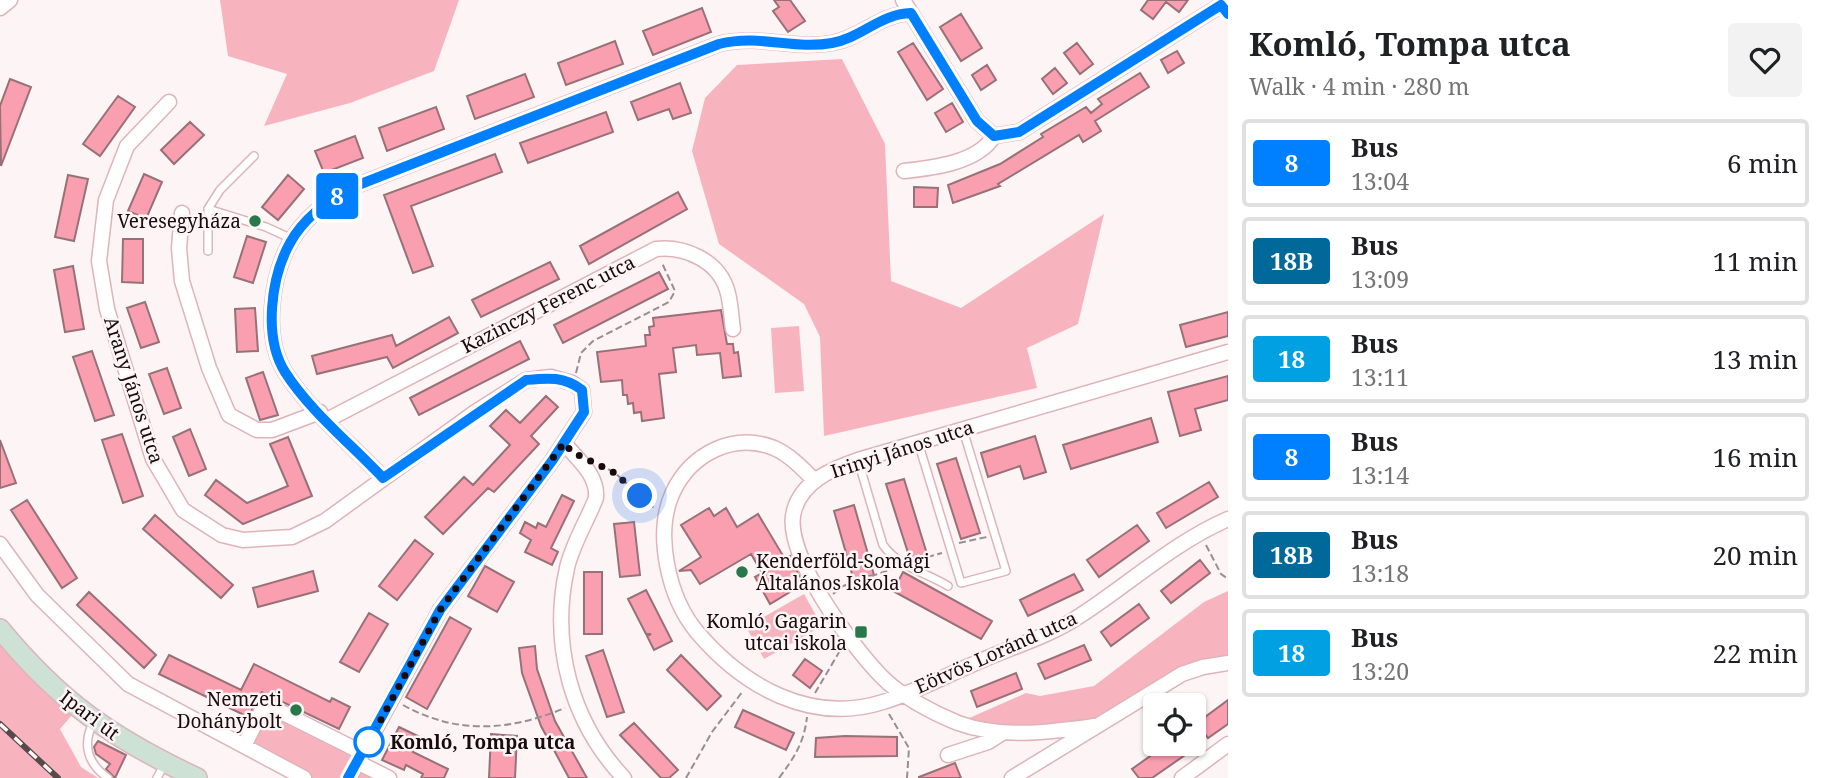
<!DOCTYPE html>
<html lang="en">
<head>
<meta charset="utf-8">
<style>
  :root { --surface:#fff; --page:#f2f2f2; --text:#202124; --muted:#757577; --line:#e0e0e0 }
  body { margin:0; font-family:"Noto Serif",serif; background:var(--page); color:var(--text); height:100vh; display:flex; flex-direction:column; font-size:26px; white-space:nowrap }
  * { box-sizing:border-box; margin:0 }
  p { font-size:23px; color:var(--muted) }
  .icon { flex:none; width:38px; height:38px; fill:none; stroke:currentColor; stroke-width:2; stroke-linecap:round; stroke-linejoin:round }
  .map { position:relative; flex:1; overflow:hidden }
  .sheet { display:flex; flex-direction:column; background:var(--surface); width:595px }
  .sheet>* { flex:none }
  .badge { padding:0 14px; border-radius:5px; font-size:24px; line-height:46px }
  .buttons { position:absolute; left:1143px; top:693px; display:grid; gap:14px }
  .buttons a { display:grid; place-items:center; width:63px; height:63px; border-radius:7px; background:var(--surface); box-shadow:0 2px 5px #0004; font-size:35px }
  .you { position:absolute; width:35px; height:35px; margin:-18px; border:5px solid #fff; border-radius:50%; background:#1a73e8; box-shadow:0 0 0 10px #1a73e833 }
  .map>.badge { position:absolute; translate:-50% -50%; box-shadow:0 0 0 4px #fff }
  .round { display:grid; place-items:center; flex:none; width:74px; height:74px; border-radius:7px; background:var(--page) }
  .overview { display:flex; align-items:center; justify-content:space-between; height:119px; padding:0 21px }
  h1 { font-size:33px; font-weight:700; line-height:52px }
  ul { padding:0; list-style:none }
  li { display:flex; align-items:center; gap:21px; height:88px; margin:0 14px 10px; padding:0 7px; border:4px solid var(--line); border-radius:7px }
  li div { flex:1 }
  li b { display:block; font-size:26px }
  li em { font-style:normal }
  li .badge { min-width:77px; font-weight:700; text-align:center }
  main { display:flex; flex:1; min-height:0 }
  .map>svg:first-child { display:block }
  .green { fill:#f7b4bf }
  .building { fill:#fa9fb0; stroke:#977177; stroke-width:2 }
  .lines { fill:none; stroke-linecap:round; stroke-linejoin:round }
  .lane-casing { stroke:#deb4ba; stroke-width:10 }
  .street-casing { stroke:#deb4ba; stroke-width:17 }
  .secondary-casing { stroke:#deb4ba; stroke-width:22 }
  .path { stroke:#998e90; stroke-width:2; stroke-dasharray:7 3.5; stroke-linecap:butt }
  .lane { stroke:#fff; stroke-width:7 }
  .street { stroke:#fff; stroke-width:14 }
  .secondary { stroke:#cde1d4; stroke-width:19 }
  .rail-casing { stroke:#574a4c; stroke-width:6 }
  .rail { stroke:#fdf4f6; stroke-width:3.5; stroke-dasharray:10; stroke-linecap:butt }
  .line-casing { stroke:#fff; stroke-width:16 }
  .line { stroke:#0080ff; stroke-width:10 }
  .walk { stroke:#190b0d; stroke-width:7; stroke-dasharray:0 12.6 }
  .poi-dot { fill:#28794a; stroke:#fdf4f6; stroke-width:2.5 }
  .stop-dot { fill:#fff; stroke:#0080ff; stroke-width:3.5 }
  .labels { text-anchor:middle; stroke-width:5; stroke-linejoin:round; paint-order:stroke }
  .poi-label { font-size:19px; fill:#190b0d; stroke:#fdf4f6; text-anchor:end }
  .street-label { font-size:19px; fill:#190b0d; stroke:#fdf4f6 }
  .stop-label { font-size:19px; font-weight:bold; fill:#190b0d; stroke:#fdf4f6; text-anchor:start }
</style>
</head>
<body>
<main>
<div class="map">
<svg width="1228" height="778" viewBox="0 0 1228 778">
  <rect width="100%" height="100%" fill="#fdf4f6"/>
  <path class="green" d="M220 0H459L434 71 350 103 264 126 287 74 228 56Z
    M842 59 885 144 891 281 961 308 1104 214 1078 324 1027 348 1037 388 824 436 820 337 804 304 719 244 692 151 705 98 737 65Z
    M799 326 804 391 775 393 771 328Z
    M1228 591V663L1203 667 1094 726 1047 732 958 723 1026 693 1040 696 1094 686 1204 602Z
    M804 594 822 626 764 659 746 627Z
    M0 629 55 689 72 715 60 729 81 767 98 778H0Z
    M265 704 363 753 358 762 389 778H304L244 746Z"/>
  <path class="building" d="M774 0H790L805 21 788 32 773 11 779 7Z
    M1148 0H1188L1179 12 1166 2 1153 19 1141 10Z
    M702 8 711 32 653 55 643 31Z
    M961 14 982 48 961 61 940 27Z
    M615 41 623 64 566 85 558 63Z
    M913 43 943 89 927 100 898 52Z
    M1077 43 1093 64 1080 74 1064 53Z
    M1177 51 1184 63 1168 73 1161 60Z
    M987 65 996 80 981 90 972 75Z
    M1055 68 1067 83 1053 94 1042 79Z
    M1140 73 1149 87 1095 121 1101 131 1083 142 1079 135 998 184 1000 186 953 203 948 185 1000 164 1043 137 1041 134 1086 107 1091 113 1102 104 1098 99Z
    M525 74 534 97 475 119 467 96Z
    M10 79 31 87 1 166 0 106Z
    M680 83 691 113 673 119 669 109 638 120 631 102Z
    M118 96 135 107 100 156 83 144Z
    M952 103 963 122 946 132 935 113Z
    M436 107 444 129 387 151 379 128Z
    M606 112 613 132 528 163 520 143Z
    M190 122 204 135 174 164 161 150Z
    M355 136 363 158 324 173 315 151Z
    M495 154 502 172 411 206 433 266 413 273 384 195Z
    M144 174 162 182 146 219 128 211Z
    M68 175 88 179 74 241 55 237Z
    M288 175 304 189 278 220 262 207Z
    M914 187 938 188 937 207H914Z
    M678 192 687 209 589 264 580 246Z
    M247 236 266 242 253 283 234 277Z
    M123 239H143V283L122 282Z
    M550 262 559 279 481 317 472 300Z
    M73 266 84 329 65 332 54 270Z
    M659 272 668 289 563 343 554 325Z
    M145 302 159 342 141 348 127 308Z
    M255 308 258 351 237 352 235 309Z
    M721 310 727 344H733L734 353 738 352 741 376 723 378 720 353 697 355 696 345 673 348 676 372 659 374 664 418 642 421 641 412 634 413 633 403 628 404 627 395H623L622 380 601 382 597 352 646 346 645 335H650L649 327 654 326 653 318Z
    M1228 312V336L1186 347 1180 325Z
    M449 317 458 333 393 368 387 357 317 374 312 356 392 335 396 346Z
    M520 341 529 359 419 415 410 398Z
    M92 351 114 415 95 421 73 357Z
    M167 368 181 408 164 414 149 374Z
    M263 372 278 415 260 420 246 378Z
    M1228 376V400L1195 409 1201 430 1180 436 1168 392Z
    M546 396 558 407 531 436 539 444 494 492 488 488 443 534 425 517 464 477 473 485 510 445 490 426 506 410 520 423Z
    M1151 418 1158 442 1071 469 1063 445Z
    M190 429 206 469 189 476 173 437Z
    M122 434 143 496 123 503 102 440Z
    M1035 436 1046 472 1024 479 1020 466 988 477 981 453Z
    M288 437 312 496 243 524 205 495 216 480 247 503 288 486 270 444Z
    M0 440 16 483 0 488Z
    M956 458 980 533 961 539 937 464Z
    M904 479 927 554 910 559 886 484Z
    M1209 482 1218 497 1166 528 1157 513Z
    M562 495 574 501 551 548 558 552 552 565 525 552 531 540 520 533 525 522 536 528 538 523 546 527Z
    M27 500 77 578 62 588 11 510Z
    M854 505 874 575 854 581 834 511Z
    M709 508 714 516 726 508 737 527 758 514 785 559 790 556 803 584 770 604 755 577 762 573 751 554 700 584 691 570 679 571 701 557 681 525Z
    M155 515 233 585 221 598 143 529Z
    M634 522 640 575 620 577 614 524Z
    M1137 525 1149 541 1099 577 1087 560Z
    M415 540 433 554 397 600 379 586Z
    M1200 560 1210 573 1171 603 1161 591Z
    M485 566 514 582 497 612 468 596Z
    M313 571 318 591 258 607 253 588Z
    M584 572H602V634H584Z
    M903 572 992 621 981 639 893 591Z
    M1074 574 1083 590 1028 616 1020 600Z
    M646 590 672 641 654 650 647 636 651 634H646L628 599Z
    M89 592 156 655 144 668 77 605Z
    M1139 604 1149 618 1111 646 1101 632Z
    M369 613 388 624 359 672 340 662Z
    M450 617 471 629 427 709 406 697Z
    M1084 645 1091 660 1045 679 1038 664Z
    M535 646 537 669 555 721 587 778H569L541 726 522 673 519 648Z
    M603 650 624 712 607 717 586 656Z
    M169 655 241 690 254 664 330 702 332 698 350 707 339 729 262 692 248 717 159 674Z
    M681 655 721 696 707 710 667 670Z
    M805 659 822 671 810 688 793 675Z
    M1016 673 1022 689 977 707 971 691Z
    M1228 700V724L1208 738 1197 723Z
    M743 710 794 733 786 750 735 727Z
    M634 723 678 770 669 778H661L620 735Z
    M399 727 420 737 413 752 448 769 444 778H421L423 774 406 765 404 770 382 760Z
    M491 734 517 736 515 778H489Z
    M845 736 897 737V756L815 757 816 738Z
    M98 741 126 755 115 778 106 769 110 764 96 754 94 747Z
    M1167 744H1201L1152 778H1139L1132 769Z
    M955 763 961 778H919V777Z"/>
  <g class="lines">
    <g class="lane-casing">
      <path id="lane" d="M208 209 266 227 292 239
        M208 251V209L220 190 254 156
        M918 442 961 583 1006 571 963 430
        M858 460 883 545C899 567 925 572 948 586
        M93 723C82 745 88 764 108 778
        M157 778 165 763"/>
    </g>
    <g class="street-casing">
      <path id="street" d="M903 0 977 121 994 136 1019 132 1221 5
        M0 8 10 0
        M169 102 127 146 106 200 99 261 107 309 153 459 183 510 222 535 243 540 292 537 325 521 474 413 526 380 551 377 572 383 582 390 584 412 552 461 440 610 349 778
        M904 171C932 168 978 163 994 136
        M182 213 179 248 182 281 209 368 229 415 257 430H272L320 412
        M327 420 656 249C684 246 718 260 727 290 731 302 731 317 733 329
        M564 443C578 460 598 475 596 498 587 521 572 545 567 568 550 644 571 722 624 778
        M383 478C352 445 309 410 285 372 263 337 271 277 290 243 303 219 325 203 348 189L719 44C761 34 793 50 832 43 861 38 880 14 911 13
        M815 481C803 469 790 455 774 448 733 432 691 454 673 492 654 533 668 597 697 632 743 686 810 725 883 702 915 692 945 676 976 663 1008 648 1048 637 1078 617 1128 585 1173 543 1228 519
        M0 544 37 595 128 684 304 778
        M1094 726C1049 732 1002 739 958 723 933 713 899 695 881 676 852 646 782 553 794 511 802 481 832 469 858 460L1228 352
        M244 746 265 704 363 753
        M948 755 988 742 1002 733
        M357 762 389 778
        M1012 778 1182 674 1203 667 1228 663
        M1182 778 1228 744"/>
    </g>
    <g class="secondary-casing">
      <path id="secondary" d="M0 629C60 702 112 738 197 778"/>
    </g>
    <path class="path" d="M576 373 581 353 593 341 669 302 675 291 662 263
      M599 464 615 473 654 508
      M959 543 987 537
      M1206 545 1221 574 1228 579
      M917 560 942 553
      M833 594 843 586 892 569
      M815 693 841 649
      M403 705C457 735 509 731 565 708
      M889 714 909 748 907 778
      M686 778 712 732 743 691
      M779 778C794 758 804 743 807 717"/>
    <use href="#lane" class="lane"/>
    <use href="#street" class="street"/>
    <use href="#secondary" class="secondary"/>
    <g class="rail-casing">
      <path id="rail" d="M0 724 58 778"/>
    </g>
    <use href="#rail" class="rail"/>
  </g>
  <g class="lines">
    <g class="line-casing">
      <path id="line" d="M348 778 440 610 552 461 584 412 582 390C564 376 547 378 526 380L383 478C352 445 309 410 285 372 263 337 271 277 290 243 303 219 325 203 348 189L719 44C761 34 793 50 832 43 861 38 880 14 911 13L977 121 994 136 1019 132 1221 5 1228 14"/>
    </g>
    <use href="#line" class="line"/>
    <path class="walk" d="M369 742 440 610 564 443 572 452 615 473 640 496"/>
  </g>
  <g class="poi-dot">
    <circle cx="255" cy="221" r="7"/>
    <circle cx="742" cy="572" r="7"/>
    <rect x="854" y="625" width="14" height="14" rx="3.5"/>
    <circle cx="296" cy="710" r="7"/>
  </g>
  <circle class="stop-dot" cx="369" cy="742" r="14"/>
  <g class="labels">
    <g class="poi-label">
      <text x="241" y="228">Veresegyháza</text>
      <text x="756" y="568" text-anchor="start">Kenderföld-Somági<tspan x="756" dy="22">Általános Iskola</tspan></text>
      <text x="847" y="628">Komló, Gagarin<tspan x="847" dy="22">utcai iskola</tspan></text>
      <text x="282" y="706">Nemzeti<tspan x="282" dy="22">Dohánybolt</tspan></text>
    </g>
    <g class="street-label">
      <text transform="translate(548 304) rotate(-27)" y="7">Kazinczy Ferenc utca</text>
      <text transform="translate(134 390) rotate(72)" y="7">Arany János utca</text>
      <text transform="translate(902 449) rotate(-18)" y="7">Irinyi János utca</text>
      <text transform="translate(996 652) rotate(-24)" y="7">Eötvös Loránd utca</text>
      <text transform="translate(90 715) rotate(37)" y="7">Ipari út</text>
    </g>
    <g class="stop-label">
      <text x="390" y="749">Komló, Tompa utca</text>
    </g>
  </g>
</svg>
<div class="buttons">
<a><svg class="icon" aria-label="locate" viewBox="0 0 24 24"><circle cx="12" cy="12" r="6"/><path d="M12 2v4M12 18v4M2 12h4M18 12h4"/></svg></a>
</div>
<div class="you" style="left:640px;top:496px"></div>
<b class="badge" style="left:337px;top:196px;background:#0080ff;color:#fff">8</b>
</div>
<section class="sheet">
<div class="overview"><div><h1>Komló, Tompa utca</h1><p>Walk · 4 min · 280 m</p></div><a class="round"><svg class="icon" aria-label="heart" viewBox="0 0 24 24"><path d="M12 20l-8-8c-3-5 5-10 8-4 3-6 11-1 8 4z"/></svg></a></div>
<ul>
<li><span class="badge" style="background:#0080ff;color:#fff">8</span><div><b>Bus</b><p>13:04</p></div><em>6 min</em></li>
<li><span class="badge" style="background:#01689a;color:#fff">18B</span><div><b>Bus</b><p>13:09</p></div><em>11 min</em></li>
<li><span class="badge" style="background:#00a0e3;color:#fff">18</span><div><b>Bus</b><p>13:11</p></div><em>13 min</em></li>
<li><span class="badge" style="background:#0080ff;color:#fff">8</span><div><b>Bus</b><p>13:14</p></div><em>16 min</em></li>
<li><span class="badge" style="background:#01689a;color:#fff">18B</span><div><b>Bus</b><p>13:18</p></div><em>20 min</em></li>
<li><span class="badge" style="background:#00a0e3;color:#fff">18</span><div><b>Bus</b><p>13:20</p></div><em>22 min</em></li>
</ul>
</section>
</main>
</body>
</html>
